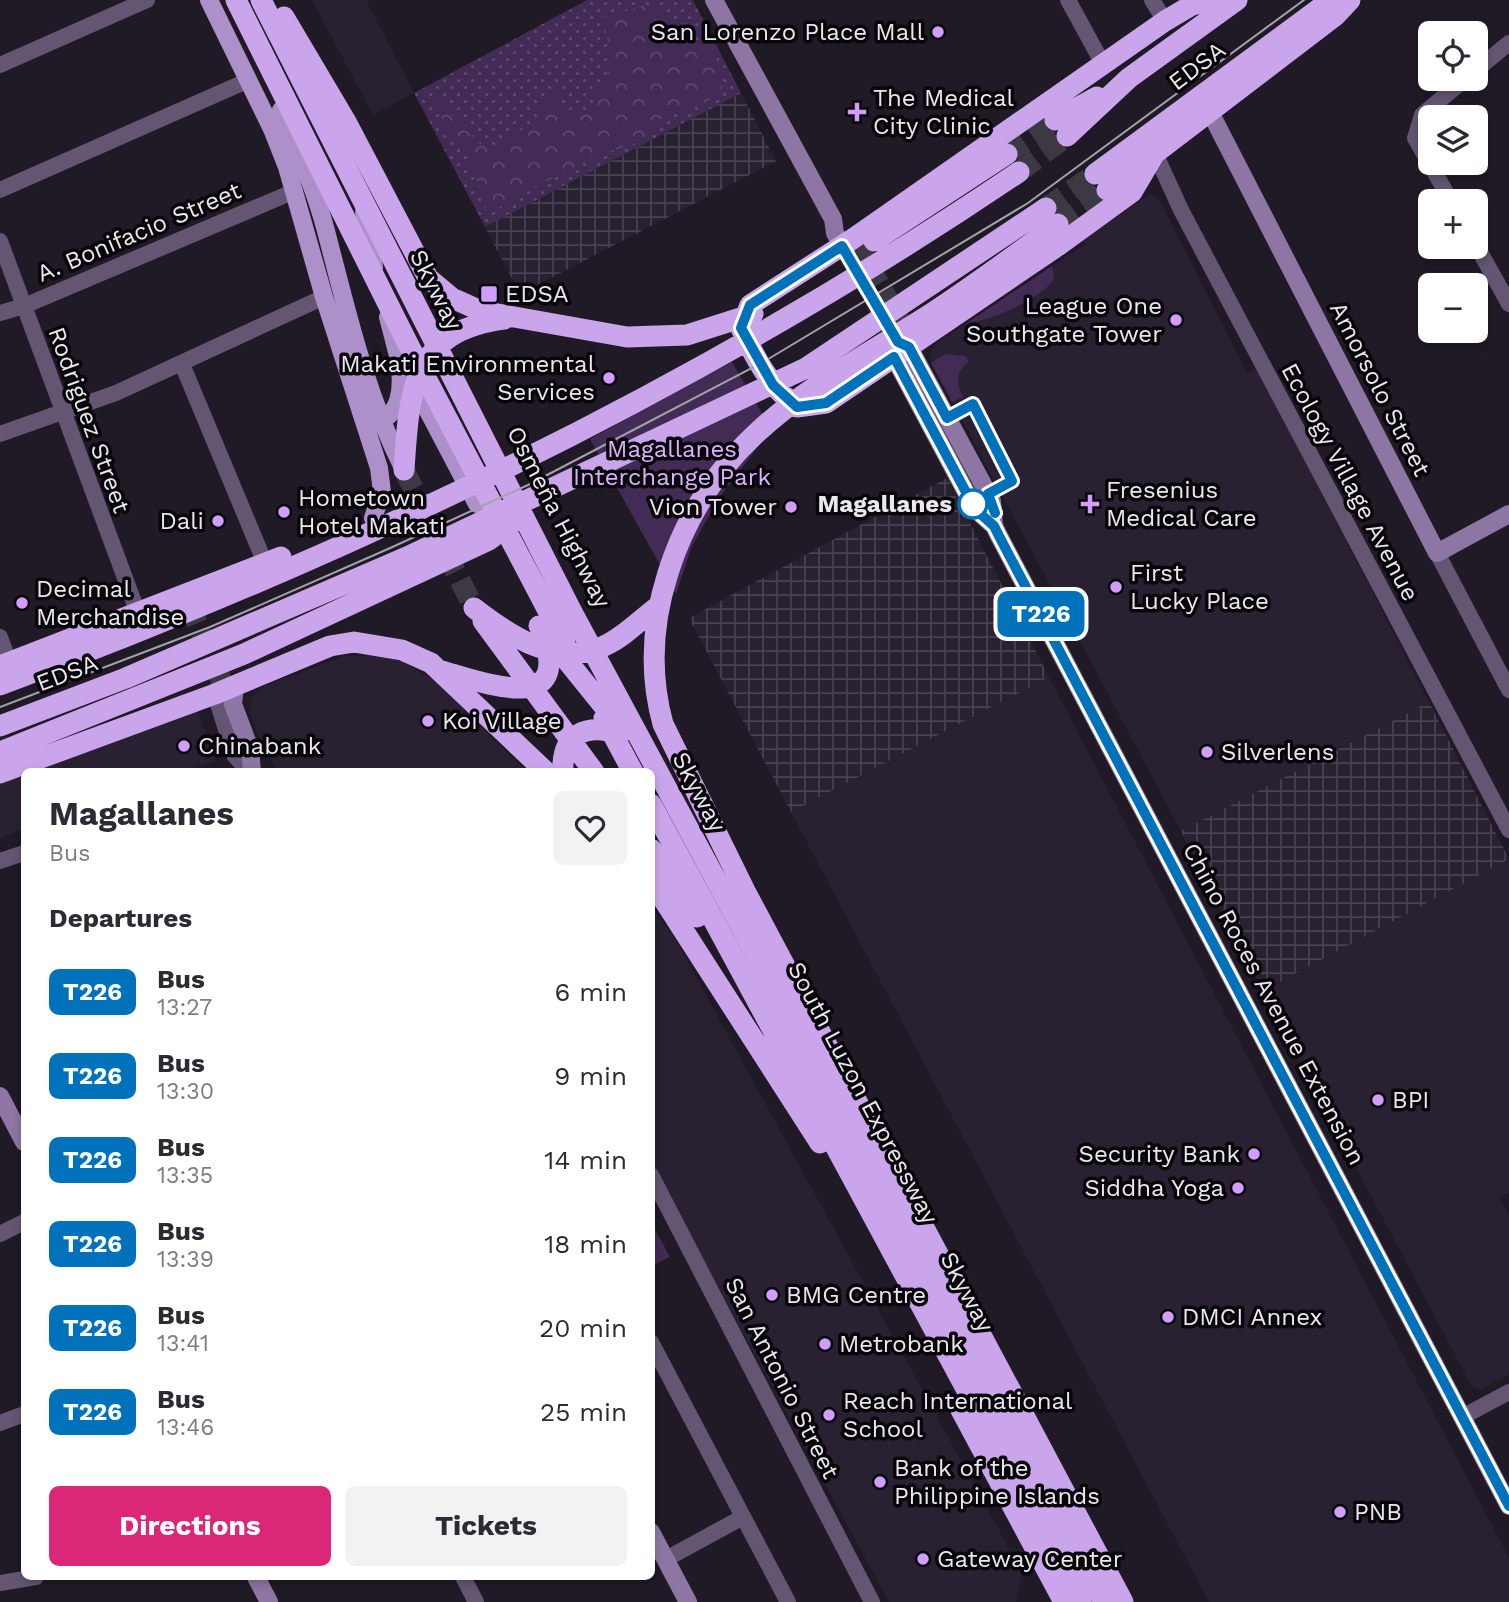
<!DOCTYPE html>
<html lang="en">
<head>
<meta charset="utf-8">
<style>
  :root { --surface:#fff; --page:#f2f2f3; --text:#2b2b33; --muted:#7c7c81; --accent:#db2777 }
  body { margin:0; font-family:"Work Sans",sans-serif; background:var(--page); color:var(--text); height:100vh; display:flex; flex-direction:column; font-size:26px; white-space:nowrap }
  * { box-sizing:border-box; margin:0 }
  p { font-size:23px; color:var(--muted) }
  .icon { flex:none; width:38px; height:38px; fill:none; stroke:currentColor; stroke-width:2; stroke-linecap:round; stroke-linejoin:round }
  .map { position:relative; flex:1; overflow:hidden }
  .side { position:absolute; left:21px; top:768px; width:634px; height:812px; display:flex; flex-direction:column; background:var(--surface); border-radius:10px; box-shadow:0 4px 10px #0003 }
  .side>* { flex:none }
  .badge { padding:0 14px; border-radius:10px; font-size:24px; line-height:46px }
  .buttons { position:absolute; left:1418px; top:21px; display:grid; gap:14px }
  .buttons a { display:grid; place-items:center; width:70px; height:70px; border-radius:10px; background:var(--surface); box-shadow:0 4px 10px #0003; font-size:35px }
  .map>.badge { position:absolute; translate:-50% -50%; box-shadow:0 0 0 4px #fff }
  h2 { padding:0 28px; font-size:26px; line-height:63px }
  .round { display:grid; place-items:center; flex:none; width:74px; height:74px; border-radius:10px; background:var(--page) }
  .summary { display:flex; align-items:center; justify-content:space-between; height:119px; padding:0 28px }
  h1 { font-size:33px; font-weight:700; line-height:52px }
  .primary-button { display:flex; gap:14px; margin-top:auto; padding:14px 28px }
  .primary-button a { flex:1; height:80px; border-radius:10px; background:var(--accent); color:#fff; font-size:28px; font-weight:700; line-height:80px; text-align:center }
  .primary-button a+a { background:var(--page); color:var(--text) }
  ul { padding:0; list-style:none }
  li { display:flex; align-items:center; gap:21px; height:84px; padding:0 28px }
  li div { flex:1 }
  li b { display:block; font-size:26px }
  li em { font-style:normal }
  li .badge { min-width:77px; font-weight:700; text-align:center }
  .map>svg:first-child { display:block }
  .built { fill:#292131 }
  .industrial { fill:url(#industrial-grid) }
  .grass { fill:url(#grass-dots) }
  .forest { fill:url(#forest-crowns) }
  .green { fill:#422b55 }
  .lines { fill:none; stroke-linecap:round; stroke-linejoin:round }
  .secondary-tunnel { stroke:#3d3943; stroke-width:18; stroke-dasharray:18 9; stroke-linecap:butt }
  .highway-tunnel { stroke:#3d3943; stroke-width:21; stroke-dasharray:21 10; stroke-linecap:butt }
  .street { stroke:#645672; stroke-width:16 }
  .secondary { stroke:#8d76a3; stroke-width:18 }
  .primary { stroke:#ad8fc9; stroke-width:18 }
  .highway { stroke:#caa5ec; stroke-width:21 }
  .tram { stroke:#a5a1a9; stroke-width:2 }
  .line-casing { stroke:#fff; stroke-width:16 }
  .line { stroke:#0072bc; stroke-width:10 }
  .poi-dot { fill:#d19dfe; stroke:#08060a; stroke-width:2.5 }
  .stop-dot { fill:#fff; stroke:#0072bc; stroke-width:3.5 }
  .labels { text-anchor:middle; stroke-width:7; stroke-linejoin:round; paint-order:stroke }
  .poi-label { font-size:24px; fill:#eae7ee; stroke:#08060a; text-anchor:start }
  .street-label { font-size:24px; fill:#eae7ee; stroke:#08060a }
  .park-label { font-size:24px; fill:#d9b2fb; stroke:#08060a }
  .stop-label { font-size:24px; font-weight:bold; fill:#eae7ee; stroke:#08060a; text-anchor:end }
</style>
</head>
<body>
<div class="map">
<svg width="1509" height="1602" viewBox="0 0 1509 1602">
  <defs>
    <pattern id="industrial-grid" width="8" height="8" patternUnits="userSpaceOnUse" patternTransform="scale(1.75)"><rect width="8" height="8" fill="#292131"/><path d="M0 4h8M4 0v8" fill="none" stroke="#48414f"/></pattern>
    <pattern id="grass-dots" width="8" height="8" patternUnits="userSpaceOnUse" patternTransform="scale(1.75)"><rect width="8" height="8" fill="#422b55"/><path d="M2 2h.1M6 6h.1" fill="none" stroke="#5d4a6e" stroke-width="1.8" stroke-linecap="round"/></pattern>
    <pattern id="forest-crowns" width="20" height="18" patternUnits="userSpaceOnUse" patternTransform="scale(1.75)"><rect width="20" height="18" fill="#422b55"/><path d="M2 6a3 3 0 1 1 6 0M12 15a3 3 0 1 1 6 0" fill="none" stroke="#5d4a6e"/></pattern>
  </defs>
  <rect width="100%" height="100%" fill="#1f1a25"/>
  <path class="built" d="M312 0H366L414 93 373 115Z
    M1150 194 1159 199 1247 373 1257 368 1429 702 1181 831 929 358 934 345 1085 244 1083 241Z
    M371 655 401 660 437 683 527 772H447L445 769 440 772H278L256 731 250 712 252 697 265 686 344 656Z
    M1049 677 1509 1558V1602H1209L791 812Z
    M197 708 216 761 185 772H24V829L0 838V780Z
    M1509 859V1192L1499 1197 1509 1215V1374L1482 1389 1472 1387 1263 991Z
    M651 907 673 935 1022 1572 1016 1602H889L682 1220 651 1160Z"/>
  <path class="industrial" d="M741 93 776 161 520 294 485 227Z
    M947 478 1049 677 791 812 689 618Z
    M1429 702 1509 859 1263 991 1181 831Z"/>
  <path class="grass" d="M587 0H693L741 93 485 227 414 93Z"/>
  <path class="forest" d="M645 5C663 6 675 22 682 38 716 41 718 57 722 88L710 100 658 120 644 141 598 155 523 193 492 212 487 210 469 158 451 139 434 102 444 97C448 113 452 118 468 124L475 141 491 150 535 121 543 98 552 88 557 90 565 114 590 111 595 105 590 88 606 79 613 59 602 18Z"/>
  <path class="green" d="M1052 266 1054 278C1046 297 988 322 967 323Z
    M945 354 966 356 969 362C955 371 956 384 963 397L952 402 931 363Z
    M732 362 771 429 719 498 692 546 676 594 590 439Z
    M651 1222 670 1257 651 1266Z"/>
  <g class="lines">
    <path class="secondary-tunnel" d="M858 244 909 334
      M846 252 898 342"/>
    <path class="highway-tunnel" d="M1007 154 1055 120
      M1019 172 1067 136
      M1046 208 1095 174
      M1058 224 1107 190
      M404 470 474 608
      M189 604 222 682"/>
    <path class="street" d="M1068 0 1103 64
      M1152 0 1165 21
      M0 65 147 0
      M1475 71 1509 43
      M1155 153 1181 210 1509 830
      M0 190 249 80
      M1451 201 1415 138 1422 115 1465 79
      M0 241 138 613
      M1475 243 1509 304
      M0 313 24 306 295 191
      M182 364 265 563
      M0 434 116 393 324 297
      M1437 553 1509 690
      M0 637 9 662
      M215 694 234 755 249 772
      M0 861 24 853
      M651 1175 872 1602
      M0 1234 24 1222
      M651 1342 788 1602
      M1462 1417 1509 1392
      M0 1423 24 1414
      M666 1559 743 1517
      M463 1577 476 1602
      M0 1583 36 1577"/>
    <path class="secondary" d="M714 0 833 219 835 233 846 252
      M1209 110 1437 553 1509 514
      M909 347 992 501 994 526
      M894 357 975 509 994 526 999 536 1509 1506
      M235 686 233 704 250 749 252 772
      M0 1096 24 1142
      M651 1532 688 1602
      M256 1577 269 1602"/>
    <path class="primary" d="M209 0 272 129 287 167 324 297 379 468 382 492 373 518
      M281 110C298 150 315 189 326 231 348 315 365 392 404 470
      M364 212 374 267
      M388 317 397 352 477 504
      M372 422C402 419 403 386 399 361"/>
    <path class="highway" d="M236 0 408 344 565 643
      M261 0 572 612 1104 1602
      M284 17 345 120 428 278 452 298 481 311 627 337 687 335 753 314
      M1055 120 1097 97
      M1067 136 1129 78 1237 0
      M1155 153 1132 192 1059 245 826 403 797 407C770 387 755 358 741 328L750 305 854 238 1165 21 1192 5 1211 0
      M1095 174 1331 0
      M1107 190 1335 16 1350 0
      M1058 224C1016 254 975 285 932 313 818 386 712 433 668 573 652 623 649 673 663 724L745 891 1123 1602
      M874 241 1007 154
      M404 470C409 393 411 331 504 319
      M474 608C510 636 557 668 604 646 623 638 640 620 657 607
      M483 621 594 772
      M539 626 623 730
      M0 666 281 557
      M442 671C481 682 573 717 543 636
      M0 685C358 552 703 386 1019 172
      M604 718 633 772
      M0 726 126 678 407 557 806 368 1046 208
      M0 752 244 654 489 540 514 521
      M563 772C561 733 587 723 620 734
      M0 773 215 694 330 646 354 642 402 650 431 663 546 772
      M651 804 1081 1602
      M651 849 697 917
      M651 880 820 1143
      M960 1408 1064 1602"/>
    <path class="tram" d="M0 707 210 627 388 549 528 485 765 361 1028 203 1304 0"/>
  </g>
  <g class="lines">
    <g class="line-casing">
      <path id="line" d="M995 513 988 494 1012 481 973 404 947 418 909 347 898 342 842 246 750 305 741 328 773 385 797 407 826 403 894 357 975 509 994 526 999 536 1509 1506"/>
    </g>
    <use href="#line" class="line"/>
  </g>
  <g class="poi-dot">
    <circle cx="938" cy="32" r="7"/>
    <path d="M853.5 101.5h7v7h7v7h-7v7h-7v-7h-7v-7h7z"/>
    <rect x="480" y="285" width="18" height="18" rx="3.5"/>
    <circle cx="1176" cy="320" r="7"/>
    <circle cx="609" cy="378" r="7"/>
    <path d="M1086.5 493.5h7v7h7v7h-7v7h-7v-7h-7v-7h7z"/>
    <circle cx="791" cy="507" r="7"/>
    <circle cx="284" cy="512" r="7"/>
    <circle cx="218" cy="521" r="7"/>
    <circle cx="1116" cy="587" r="7"/>
    <circle cx="22" cy="603" r="7"/>
    <circle cx="428" cy="721" r="7"/>
    <circle cx="184" cy="746" r="7"/>
    <circle cx="1207" cy="752" r="7"/>
    <circle cx="1378" cy="1100" r="7"/>
    <circle cx="1254" cy="1154" r="7"/>
    <circle cx="1238" cy="1188" r="7"/>
    <circle cx="772" cy="1295" r="7"/>
    <circle cx="1168" cy="1317" r="7"/>
    <circle cx="825" cy="1344" r="7"/>
    <circle cx="829" cy="1415" r="7"/>
    <circle cx="880" cy="1482" r="7"/>
    <circle cx="1340" cy="1512" r="7"/>
    <circle cx="923" cy="1559" r="7"/>
  </g>
  <circle class="stop-dot" cx="973" cy="504" r="14"/>
  <g class="labels">
    <g class="poi-label">
      <text x="924" y="40" text-anchor="end">San Lorenzo Place Mall</text>
      <text x="873" y="106">The Medical<tspan x="873" dy="28">City Clinic</tspan></text>
      <text x="505" y="302">EDSA</text>
      <text x="1162" y="314" text-anchor="end">League One<tspan x="1162" dy="28">Southgate Tower</tspan></text>
      <text x="595" y="372" text-anchor="end">Makati Environmental<tspan x="595" dy="28">Services</tspan></text>
      <text x="1106" y="498">Fresenius<tspan x="1106" dy="28">Medical Care</tspan></text>
      <text x="298" y="506">Hometown<tspan x="298" dy="28">Hotel Makati</tspan></text>
      <text x="777" y="515" text-anchor="end">Vion Tower</text>
      <text x="204" y="529" text-anchor="end">Dali</text>
      <text x="1130" y="581">First<tspan x="1130" dy="28">Lucky Place</tspan></text>
      <text x="36" y="597">Decimal<tspan x="36" dy="28">Merchandise</tspan></text>
      <text x="442" y="729">Koi Village</text>
      <text x="198" y="754">Chinabank</text>
      <text x="1221" y="760">Silverlens</text>
      <text x="1392" y="1108">BPI</text>
      <text x="1240" y="1162" text-anchor="end">Security Bank</text>
      <text x="1224" y="1196" text-anchor="end">Siddha Yoga</text>
      <text x="786" y="1303">BMG Centre</text>
      <text x="1182" y="1325">DMCI Annex</text>
      <text x="839" y="1352">Metrobank</text>
      <text x="843" y="1409">Reach International<tspan x="843" dy="28">School</tspan></text>
      <text x="894" y="1476">Bank of the<tspan x="894" dy="28">Philippine Islands</tspan></text>
      <text x="1354" y="1520">PNB</text>
      <text x="937" y="1567">Gateway Center</text>
    </g>
    <g class="street-label">
      <text transform="translate(1197 66) rotate(-37)" y="8">EDSA</text>
      <text transform="translate(139 232) rotate(-23)" y="8">A. Bonifacio Street</text>
      <text transform="translate(436 290) rotate(63)" y="8">Skyway</text>
      <text transform="translate(1380 389) rotate(63)" y="8">Amorsolo Street</text>
      <text transform="translate(89 420) rotate(70)" y="8">Rodriguez Street</text>
      <text transform="translate(1350 482) rotate(62)" y="8">Ecology Village Avenue</text>
      <text transform="translate(559 517) rotate(63)" y="8">Osmeña Highway</text>
      <text transform="translate(67 673) rotate(-21)" y="8">EDSA</text>
      <text transform="translate(699 792) rotate(62)" y="8">Skyway</text>
      <text transform="translate(1274 1004) rotate(62)" y="8">Chino Roces Avenue Extension</text>
      <text transform="translate(863 1093) rotate(62)" y="8">South Luzon Expressway</text>
      <text transform="translate(967 1292) rotate(62)" y="8">Skyway</text>
      <text transform="translate(782 1378) rotate(63)" y="8">San Antonio Street</text>
    </g>
    <g class="park-label">
      <text x="672" y="457">Magallanes<tspan x="672" dy="28">Interchange Park</tspan></text>
    </g>
    <g class="stop-label">
      <text x="952" y="512">Magallanes</text>
    </g>
  </g>
</svg>
<div class="buttons">
<a><svg class="icon" aria-label="locate" viewBox="0 0 24 24"><circle cx="12" cy="12" r="6"/><path d="M12 2v4M12 18v4M2 12h4M18 12h4"/></svg></a>
<a><svg class="icon" aria-label="layers" viewBox="0 0 24 24"><path d="M12 4l9 5-9 5-9-5zM3 14l9 5 9-5"/></svg></a>
<a>+</a>
<a>−</a>
</div>
<b class="badge" style="left:1041px;top:614px;background:#0072bc;color:#fff">T226</b>
<section class="side">
<div class="summary"><div><h1>Magallanes</h1><p>Bus</p></div><a class="round"><svg class="icon" aria-label="heart" viewBox="0 0 24 24"><path d="M12 20l-8-8c-3-5 5-10 8-4 3-6 11-1 8 4z"/></svg></a></div>
<h2>Departures</h2>
<ul>
<li><span class="badge" style="background:#0072bc;color:#fff">T226</span><div><b>Bus</b><p>13:27</p></div><em>6 min</em></li>
<li><span class="badge" style="background:#0072bc;color:#fff">T226</span><div><b>Bus</b><p>13:30</p></div><em>9 min</em></li>
<li><span class="badge" style="background:#0072bc;color:#fff">T226</span><div><b>Bus</b><p>13:35</p></div><em>14 min</em></li>
<li><span class="badge" style="background:#0072bc;color:#fff">T226</span><div><b>Bus</b><p>13:39</p></div><em>18 min</em></li>
<li><span class="badge" style="background:#0072bc;color:#fff">T226</span><div><b>Bus</b><p>13:41</p></div><em>20 min</em></li>
<li><span class="badge" style="background:#0072bc;color:#fff">T226</span><div><b>Bus</b><p>13:46</p></div><em>25 min</em></li>
</ul>
<div class="primary-button"><a>Directions</a><a>Tickets</a></div>
</section>
</div>
</body>
</html>
